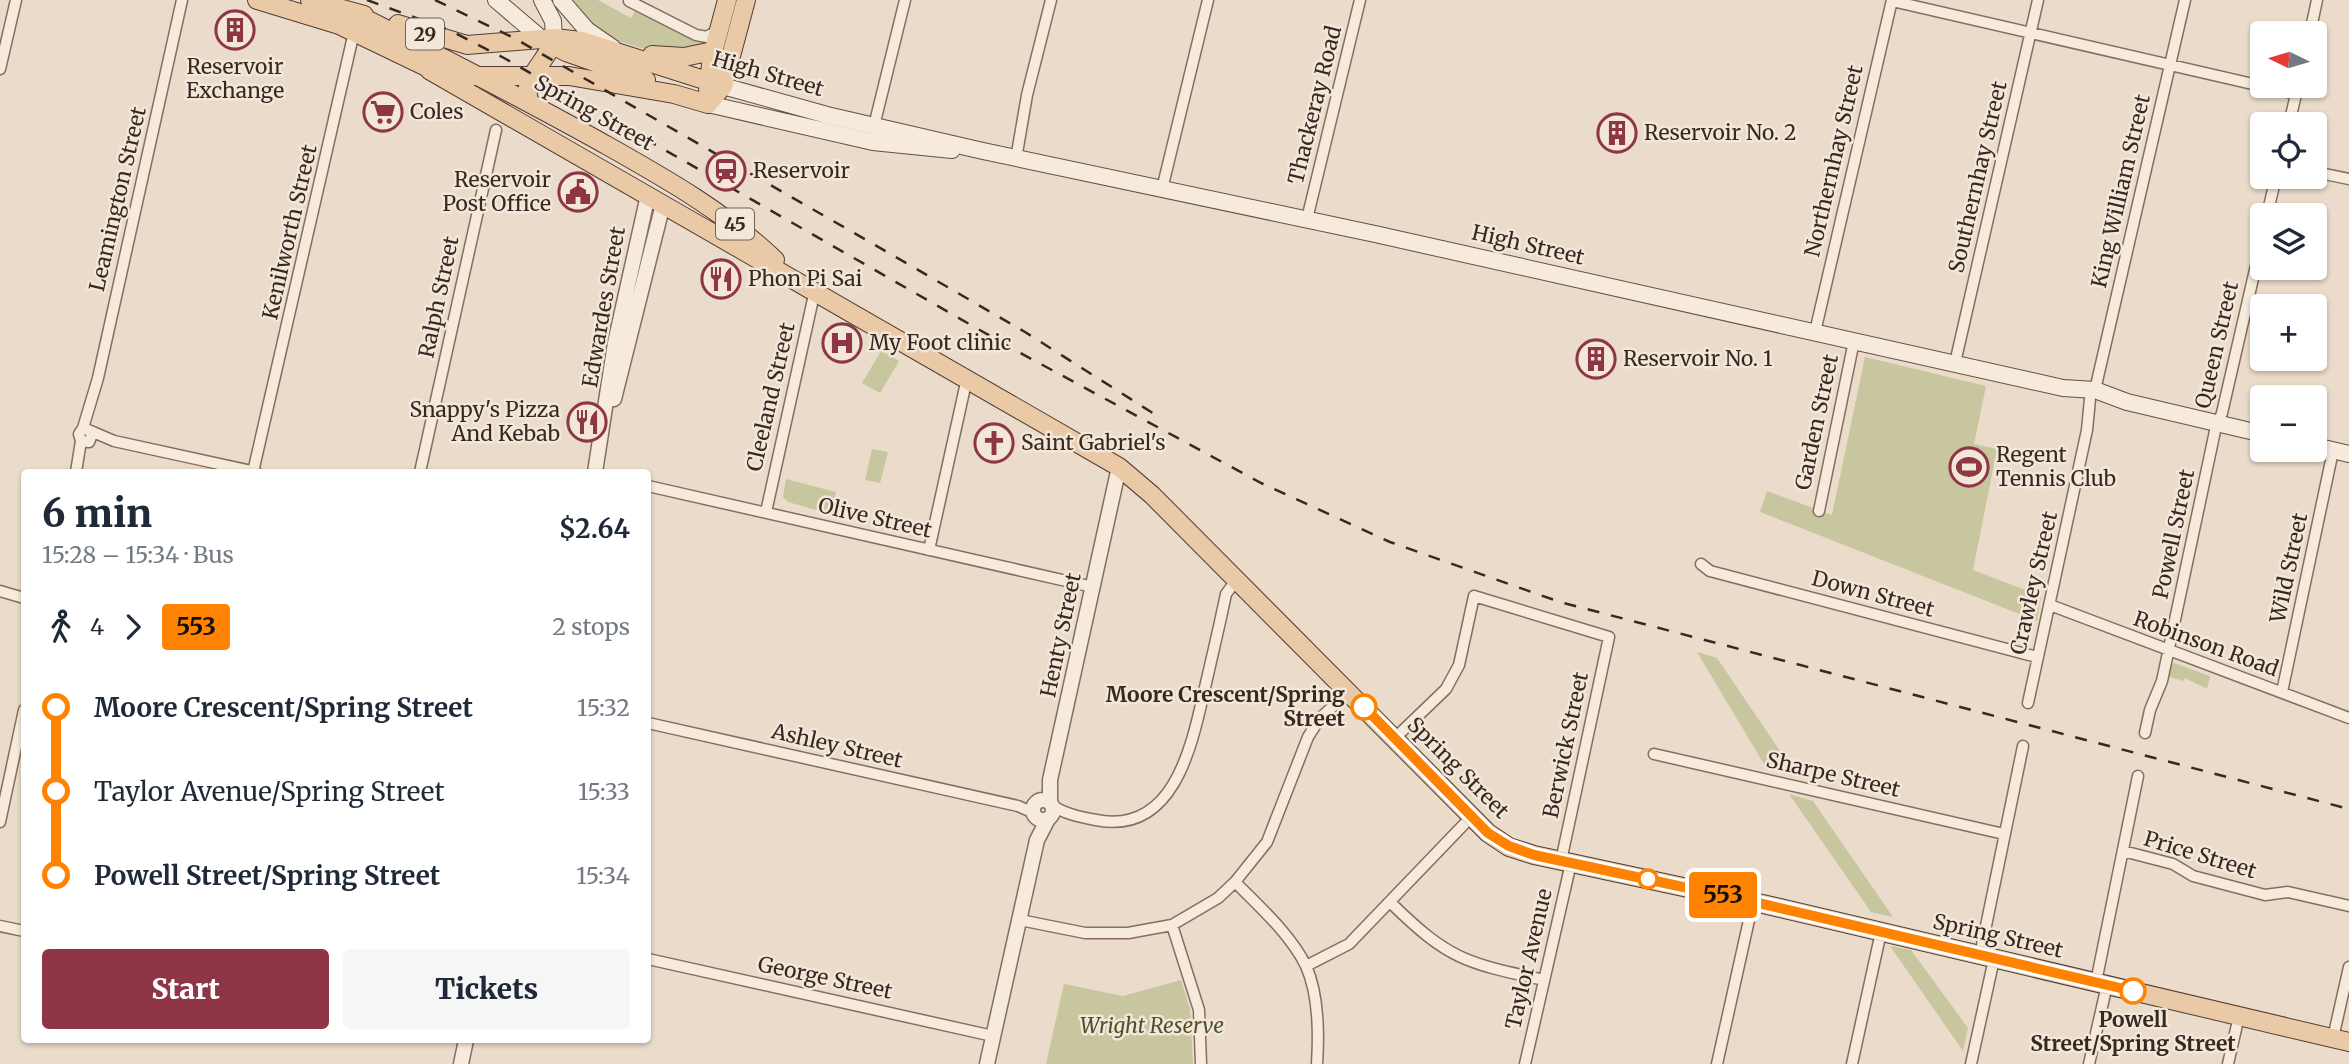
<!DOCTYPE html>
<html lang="en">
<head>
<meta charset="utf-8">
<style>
  :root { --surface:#fff; --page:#f6f6f7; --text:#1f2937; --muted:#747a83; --accent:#8e3645 }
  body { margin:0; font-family:Merriweather,serif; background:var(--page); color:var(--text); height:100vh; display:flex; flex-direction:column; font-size:26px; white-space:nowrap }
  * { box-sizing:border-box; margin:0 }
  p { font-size:23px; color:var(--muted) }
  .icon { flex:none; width:38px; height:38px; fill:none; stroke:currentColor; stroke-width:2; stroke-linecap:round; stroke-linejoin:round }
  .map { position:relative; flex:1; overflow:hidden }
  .sheet { position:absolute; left:21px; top:469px; width:630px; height:574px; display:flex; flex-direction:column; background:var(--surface); border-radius:7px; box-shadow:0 2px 5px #0004 }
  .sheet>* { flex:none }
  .badge { padding:0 14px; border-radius:5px; font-size:24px; line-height:46px }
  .needle { width:46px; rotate:275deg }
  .buttons { position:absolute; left:2250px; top:21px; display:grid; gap:14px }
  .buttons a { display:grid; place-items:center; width:77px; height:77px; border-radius:7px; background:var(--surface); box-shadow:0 2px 5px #0004; font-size:35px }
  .map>.badge { position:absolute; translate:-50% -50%; box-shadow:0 0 0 4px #fff }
  .legs { display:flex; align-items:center; gap:10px; height:77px; padding:0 21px; font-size:23px }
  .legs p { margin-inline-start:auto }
  .overview { display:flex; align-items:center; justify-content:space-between; height:119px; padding:0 21px }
  h1 { font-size:38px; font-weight:800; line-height:52px }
  .primary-button { display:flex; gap:14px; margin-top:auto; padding:14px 21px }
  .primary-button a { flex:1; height:80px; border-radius:7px; background:var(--accent); color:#fff; font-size:28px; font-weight:800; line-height:80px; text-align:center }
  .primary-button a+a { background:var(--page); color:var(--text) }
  ul { padding:0 21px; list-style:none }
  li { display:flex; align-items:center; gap:24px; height:84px; font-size:26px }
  li i { display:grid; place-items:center; width:10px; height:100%; margin:0 9px; background:currentColor }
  li i::after { content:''; width:18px; height:18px; margin:-9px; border:5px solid; border-radius:50%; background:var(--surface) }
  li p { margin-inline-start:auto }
  li:first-child i { background:linear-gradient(#0000 50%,currentColor 0) }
  li:last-child i { background:linear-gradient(currentColor 50%,#0000 0) }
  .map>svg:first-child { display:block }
  .green { fill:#c8c69e }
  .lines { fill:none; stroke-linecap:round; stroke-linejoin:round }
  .minor-casing { stroke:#856d60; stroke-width:13 }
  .tertiary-casing { stroke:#856d60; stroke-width:17 }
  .secondary-casing { stroke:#674f43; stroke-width:18 }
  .primary-casing { stroke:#543d33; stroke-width:20 }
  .minor { stroke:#f6eadc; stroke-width:10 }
  .tertiary { stroke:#f6eadc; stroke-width:14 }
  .secondary { stroke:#f6eadc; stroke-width:16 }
  .primary { stroke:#e9c9a6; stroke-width:18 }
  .rail { stroke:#372922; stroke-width:2.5; stroke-dasharray:12 12; stroke-linecap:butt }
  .line-1-casing { stroke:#fff; stroke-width:16 }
  .line-1 { stroke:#ff8200; stroke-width:10 }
  .stop-1-dot { fill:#fff; stroke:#ff8200; stroke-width:3.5 }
  .labels { text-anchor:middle; stroke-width:5; stroke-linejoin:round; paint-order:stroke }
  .shield { fill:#f2e7d9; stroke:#6f6259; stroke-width:2 }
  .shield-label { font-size:19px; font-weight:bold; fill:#372922 }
  .poi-label { font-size:21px; fill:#372922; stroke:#f2e7d9; text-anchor:start }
  .street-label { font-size:21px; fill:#372922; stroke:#f2e7d9 }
  .stop-label { font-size:21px; font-weight:bold; fill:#372922; stroke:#f2e7d9; text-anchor:end }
  .park-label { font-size:21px; font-style:italic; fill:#4e512b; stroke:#f2e7d9 }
</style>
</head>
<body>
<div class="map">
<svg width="2349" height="1064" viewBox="0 0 2349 1064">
  <rect width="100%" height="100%" fill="#eadbca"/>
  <path class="green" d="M568 0H598L631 18 635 11 688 37 709 41 707 49 651 51 605 37Z
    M881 351 899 361 880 393 862 383Z
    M1865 357 1986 386 1974 444 1997 449 1973 570 2041 596 2037 621 1760 512 1767 491 1832 515Z
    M872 449 888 452 880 483 865 480Z
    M786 479 836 492 831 514 788 502 783 497Z
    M1697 652 1717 658 1795 773 1764 764Z
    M2174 663 2210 676 2207 689 2185 678 2183 681 2167 676 2169 666Z
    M1789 794 1813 801 1893 917 1871 912Z
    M1890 946 1911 950 1968 1028 1963 1051Z
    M1181 980 1190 1009 1193 1064H1046L1064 984 1123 996Z"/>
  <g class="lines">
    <g class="minor-casing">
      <path id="minor" d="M629 1 696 35 707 37 718 30
        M1892 1 2296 94
        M2310 33 2317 0
        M0 69 16 0
        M2289 124 2298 86
        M874 126 905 0
        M1016 159 1027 95 1051 0
        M2315 172 2349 179
        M1162 189 1208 0
        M2267 215 2276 177
        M1307 219 1360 0
        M1815 332 1892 0
        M1955 363 2038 0
        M2095 390 2185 0
        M83 428 93 432 89 442 81 441 79 434 83 428 98 378 182 0
        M93 432 114 441 256 472
        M76 472 81 441
        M253 472 354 32
        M420 472 496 130
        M648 486 1093 587
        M1819 511 1854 341
        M766 512 815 290
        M929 550 967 378
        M1701 564 1710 571 2037 657
        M0 591 24 598
        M2050 605 2349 718
        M2282 692 2333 451
        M2028 703 2087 430 2090 399
        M648 723 1018 806 1034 813
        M2145 733 2150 710 2162 681 2215 431 2222 413 2263 235
        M1395 738 1446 689 1459 665 1474 596 1609 637 1561 861
        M1654 754 2004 834
        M1051 805C1065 814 1080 817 1096 820 1177 836 1193 739 1206 683 1213 653 1220 623 1226 594L1237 579
        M0 822 24 710
        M2123 851 2173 864 2193 876 2265 895 2288 892 2349 906
        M1235 882C1259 906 1291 935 1306 966 1319 995 1319 1033 1317 1064
        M1391 903C1449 960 1466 963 1544 980
        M1020 920 1085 933H1128L1172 925 1218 898 1235 882 1267 842 1308 737 1320 718 1349 692
        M1172 925 1199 1010 1201 1064
        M0 926 24 931
        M1980 955 2023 746
        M648 959 993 1036
        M1306 966 1349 944 1472 816
        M2096 982 2138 776
        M2333 1038 2349 967
        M1525 1064 1571 863
        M1717 1064 1753 902
        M1852 1064 1881 932
        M1971 1064 1994 959
        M2089 1064 2107 985
        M2228 1064 2239 1016"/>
    </g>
    <g class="tertiary-casing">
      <path id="tertiary" d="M614 399 663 204
        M595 472 615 343 648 195
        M1033 810a10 10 0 1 1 20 0a10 10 0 1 1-20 0Z
        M1050 803V780L1119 467
        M461 1064 466 1040
        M987 1064 1037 840 1048 819"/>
    </g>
    <g class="secondary-casing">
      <path id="secondary" d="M496 0 542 39
        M542 0 553 21 554 38
        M561 0 587 30 613 48
        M723 86 827 115 983 151 1375 234 2063 388 2095 390 2127 402 2263 434
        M708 104 873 142 952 150
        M2315 446 2349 454"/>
    </g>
    <g class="primary-casing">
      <path id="primary" d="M257 0 339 25 445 76H569L674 94 708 104 723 86 746 0
        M310 0 364 15
        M354 13C436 54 518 96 599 141 661 176 723 210 775 260
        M398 24 467 45 554 38 582 41 723 86
        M542 39 566 52 646 80
        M652 55 684 57 713 51
        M429 70 1119 467 1152 495 1488 833 1509 847 1534 855 1767 905 2349 1042
        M708 90 712 56 727 0
        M531 104C517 80 550 60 554 38"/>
    </g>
    <use href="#minor" class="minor"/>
    <use href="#tertiary" class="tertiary"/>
    <use href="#secondary" class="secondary"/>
    <use href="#primary" class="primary"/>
    <path class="rail" d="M367 0 449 30 504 58 1013 349 1261 483 1390 542 1560 602 2349 809
      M435 0 514 38 875 245 1025 332 1159 417"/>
  </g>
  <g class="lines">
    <g class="line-1-casing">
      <path id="line-1" d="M1364 707 1488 833 1509 846 1534 855 1767 905 2133 991"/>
    </g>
    <use href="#line-1" class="line-1"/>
  </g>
  <defs>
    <g id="building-ring" transform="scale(2.0125)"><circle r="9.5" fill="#f2e7d9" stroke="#8e3645" stroke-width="1.5"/><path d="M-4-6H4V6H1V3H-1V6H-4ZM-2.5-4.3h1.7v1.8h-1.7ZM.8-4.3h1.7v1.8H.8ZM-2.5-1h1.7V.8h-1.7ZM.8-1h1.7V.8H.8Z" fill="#8e3645"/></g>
    <g id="supermarket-ring" transform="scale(2.0125)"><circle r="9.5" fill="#f2e7d9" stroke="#8e3645" stroke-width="1.5"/><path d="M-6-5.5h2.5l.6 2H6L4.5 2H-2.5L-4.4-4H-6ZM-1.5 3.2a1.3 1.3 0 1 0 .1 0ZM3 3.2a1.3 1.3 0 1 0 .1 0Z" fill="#8e3645"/></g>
    <g id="station-ring" transform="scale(2.0125)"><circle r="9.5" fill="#f2e7d9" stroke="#8e3645" stroke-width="1.5"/><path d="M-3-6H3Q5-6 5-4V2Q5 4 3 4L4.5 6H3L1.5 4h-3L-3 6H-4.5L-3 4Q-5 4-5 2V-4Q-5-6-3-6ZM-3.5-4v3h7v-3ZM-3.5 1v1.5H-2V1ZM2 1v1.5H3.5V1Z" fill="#8e3645"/></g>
    <g id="civic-ring" transform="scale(2.0125)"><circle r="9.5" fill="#f2e7d9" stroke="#8e3645" stroke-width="1.5"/><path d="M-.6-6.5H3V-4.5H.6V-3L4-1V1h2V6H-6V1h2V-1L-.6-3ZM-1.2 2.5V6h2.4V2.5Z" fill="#8e3645"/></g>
    <g id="restaurant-ring" transform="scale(2.0125)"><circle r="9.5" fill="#f2e7d9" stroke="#8e3645" stroke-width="1.5"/><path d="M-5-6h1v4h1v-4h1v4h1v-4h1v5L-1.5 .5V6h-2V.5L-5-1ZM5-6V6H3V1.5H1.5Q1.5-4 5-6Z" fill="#8e3645"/></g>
    <g id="hospital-ring" transform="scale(2.0125)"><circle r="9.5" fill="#f2e7d9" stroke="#8e3645" stroke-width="1.5"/><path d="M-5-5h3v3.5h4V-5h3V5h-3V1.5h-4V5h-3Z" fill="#8e3645"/></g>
    <g id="church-ring" transform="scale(2.0125)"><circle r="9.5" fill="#f2e7d9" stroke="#8e3645" stroke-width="1.5"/><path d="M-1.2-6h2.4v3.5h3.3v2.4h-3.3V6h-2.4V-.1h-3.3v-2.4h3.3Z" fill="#8e3645"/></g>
    <g id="stadium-ring" transform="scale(2.0125)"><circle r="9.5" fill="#f2e7d9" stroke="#8e3645" stroke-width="1.5"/><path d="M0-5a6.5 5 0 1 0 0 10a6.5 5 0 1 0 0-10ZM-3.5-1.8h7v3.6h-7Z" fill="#8e3645"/></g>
  </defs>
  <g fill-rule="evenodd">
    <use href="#building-ring" x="235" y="30"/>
    <use href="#supermarket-ring" x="383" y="112"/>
    <use href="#building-ring" x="1617" y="133"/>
    <use href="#station-ring" x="726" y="171"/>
    <use href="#civic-ring" x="578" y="192"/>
    <use href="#restaurant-ring" x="721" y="279"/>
    <use href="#hospital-ring" x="842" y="343"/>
    <use href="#building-ring" x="1596" y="359"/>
    <use href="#restaurant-ring" x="587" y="422"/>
    <use href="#church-ring" x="994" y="443"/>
    <use href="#stadium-ring" x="1969" y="467"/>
  </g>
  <g class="stop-1-dot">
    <circle cx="1364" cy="707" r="12"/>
    <circle cx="1648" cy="879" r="9"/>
    <circle cx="2133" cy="991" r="12"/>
  </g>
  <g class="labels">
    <g class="shield">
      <rect x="406" y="18.5" width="38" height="31" rx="5"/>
      <rect x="716" y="208.5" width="38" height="31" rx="5"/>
    </g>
    <g class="shield-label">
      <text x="425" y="41">29</text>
      <text x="735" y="231">45</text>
    </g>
    <g class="poi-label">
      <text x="235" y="74" text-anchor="middle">Reservoir<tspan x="235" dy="24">Exchange</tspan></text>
      <text x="410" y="119">Coles</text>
      <text x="1644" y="140">Reservoir No. 2</text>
      <text x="753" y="178">Reservoir</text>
      <text x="551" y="187" text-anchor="end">Reservoir<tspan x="551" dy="24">Post Office</tspan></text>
      <text x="748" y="286">Phon Pi Sai</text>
      <text x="869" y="350">My Foot clinic</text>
      <text x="1623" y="366">Reservoir No. 1</text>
      <text x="560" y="417" text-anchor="end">Snappy's Pizza<tspan x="560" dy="24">And Kebab</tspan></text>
      <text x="1021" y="450">Saint Gabriel's</text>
      <text x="1996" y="462">Regent<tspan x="1996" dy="24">Tennis Club</tspan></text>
    </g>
    <g class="street-label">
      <text transform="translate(768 74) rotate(16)" y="7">High Street</text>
      <text transform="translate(1315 105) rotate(-76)" y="7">Thackeray Road</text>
      <text transform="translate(594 113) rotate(29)" y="7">Spring Street</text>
      <text transform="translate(1834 161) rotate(-77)" y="7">Northernhay Street</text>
      <text transform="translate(1978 177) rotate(-77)" y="7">Southernhay Street</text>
      <text transform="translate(2121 191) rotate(-77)" y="7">King William Street</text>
      <text transform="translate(118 199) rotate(-77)" y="7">Leamington Street</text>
      <text transform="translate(290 232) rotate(-77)" y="7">Kenilworth Street</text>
      <text transform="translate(1528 245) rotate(13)" y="7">High Street</text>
      <text transform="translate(439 297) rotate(-78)" y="7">Ralph Street</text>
      <text transform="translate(604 307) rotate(-80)" y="7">Edwardes Street</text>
      <text transform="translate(2217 345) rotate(-77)" y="7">Queen Street</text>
      <text transform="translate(771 397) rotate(-77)" y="7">Cleeland Street</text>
      <text transform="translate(1817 422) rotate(-78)" y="7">Garden Street</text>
      <text transform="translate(875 518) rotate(13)" y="7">Olive Street</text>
      <text transform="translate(2174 534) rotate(-78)" y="7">Powell Street</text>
      <text transform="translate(2289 568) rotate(-78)" y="7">Wild Street</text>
      <text transform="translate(2034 583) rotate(-77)" y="7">Crawley Street</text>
      <text transform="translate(1873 594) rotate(15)" y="7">Down Street</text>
      <text transform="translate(1061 635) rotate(-78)" y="7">Henty Street</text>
      <text transform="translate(2206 644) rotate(20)" y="7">Robinson Road</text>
      <text transform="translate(1566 745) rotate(-78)" y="7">Berwick Street</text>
      <text transform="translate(837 746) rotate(13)" y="7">Ashley Street</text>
      <text transform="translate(1458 768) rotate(45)" y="7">Spring Street</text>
      <text transform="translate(1833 775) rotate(13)" y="7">Sharpe Street</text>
      <text transform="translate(2200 855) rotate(17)" y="7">Price Street</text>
      <text transform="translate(1998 936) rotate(13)" y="7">Spring Street</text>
      <text transform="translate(1529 959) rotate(-77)" y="7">Taylor Avenue</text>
      <text transform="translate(825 978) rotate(12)" y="7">George Street</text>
    </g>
    <g class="stop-label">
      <text x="1345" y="702">Moore Crescent/Spring<tspan x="1345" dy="24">Street</tspan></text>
      <text x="2133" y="1027" text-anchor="middle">Powell<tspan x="2133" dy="24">Street/Spring Street</tspan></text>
    </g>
    <g class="park-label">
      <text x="1152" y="1033">Wright Reserve</text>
    </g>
  </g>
</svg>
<div class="buttons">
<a><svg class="needle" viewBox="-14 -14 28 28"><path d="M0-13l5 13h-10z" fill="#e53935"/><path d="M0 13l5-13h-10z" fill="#747a83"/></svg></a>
<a><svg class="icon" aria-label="locate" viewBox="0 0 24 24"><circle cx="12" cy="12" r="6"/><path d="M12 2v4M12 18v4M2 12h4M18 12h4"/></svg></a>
<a><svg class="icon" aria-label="layers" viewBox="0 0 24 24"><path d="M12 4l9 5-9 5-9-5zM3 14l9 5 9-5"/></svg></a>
<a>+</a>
<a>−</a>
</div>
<b class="badge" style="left:1723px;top:895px;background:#ff8200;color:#111">553</b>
<section class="sheet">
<div class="overview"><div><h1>6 min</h1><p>15:28 – 15:34 · Bus</p></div><b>$2.64</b></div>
<div class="legs"><svg class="icon" aria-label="walk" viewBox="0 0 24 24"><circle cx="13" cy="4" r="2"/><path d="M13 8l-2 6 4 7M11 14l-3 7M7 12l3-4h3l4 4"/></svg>4<svg class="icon" aria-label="forward" viewBox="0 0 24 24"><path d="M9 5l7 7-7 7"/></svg><b class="badge" style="background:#ff8200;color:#111">553</b><p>2 stops</p></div>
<ul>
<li><i style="color:#ff8200"></i><b>Moore Crescent/Spring Street</b><p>15:32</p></li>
<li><i style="color:#ff8200"></i><span>Taylor Avenue/Spring Street</span><p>15:33</p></li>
<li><i style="color:#ff8200"></i><b>Powell Street/Spring Street</b><p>15:34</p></li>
</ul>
<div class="primary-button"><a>Start</a><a>Tickets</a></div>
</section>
</div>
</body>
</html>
